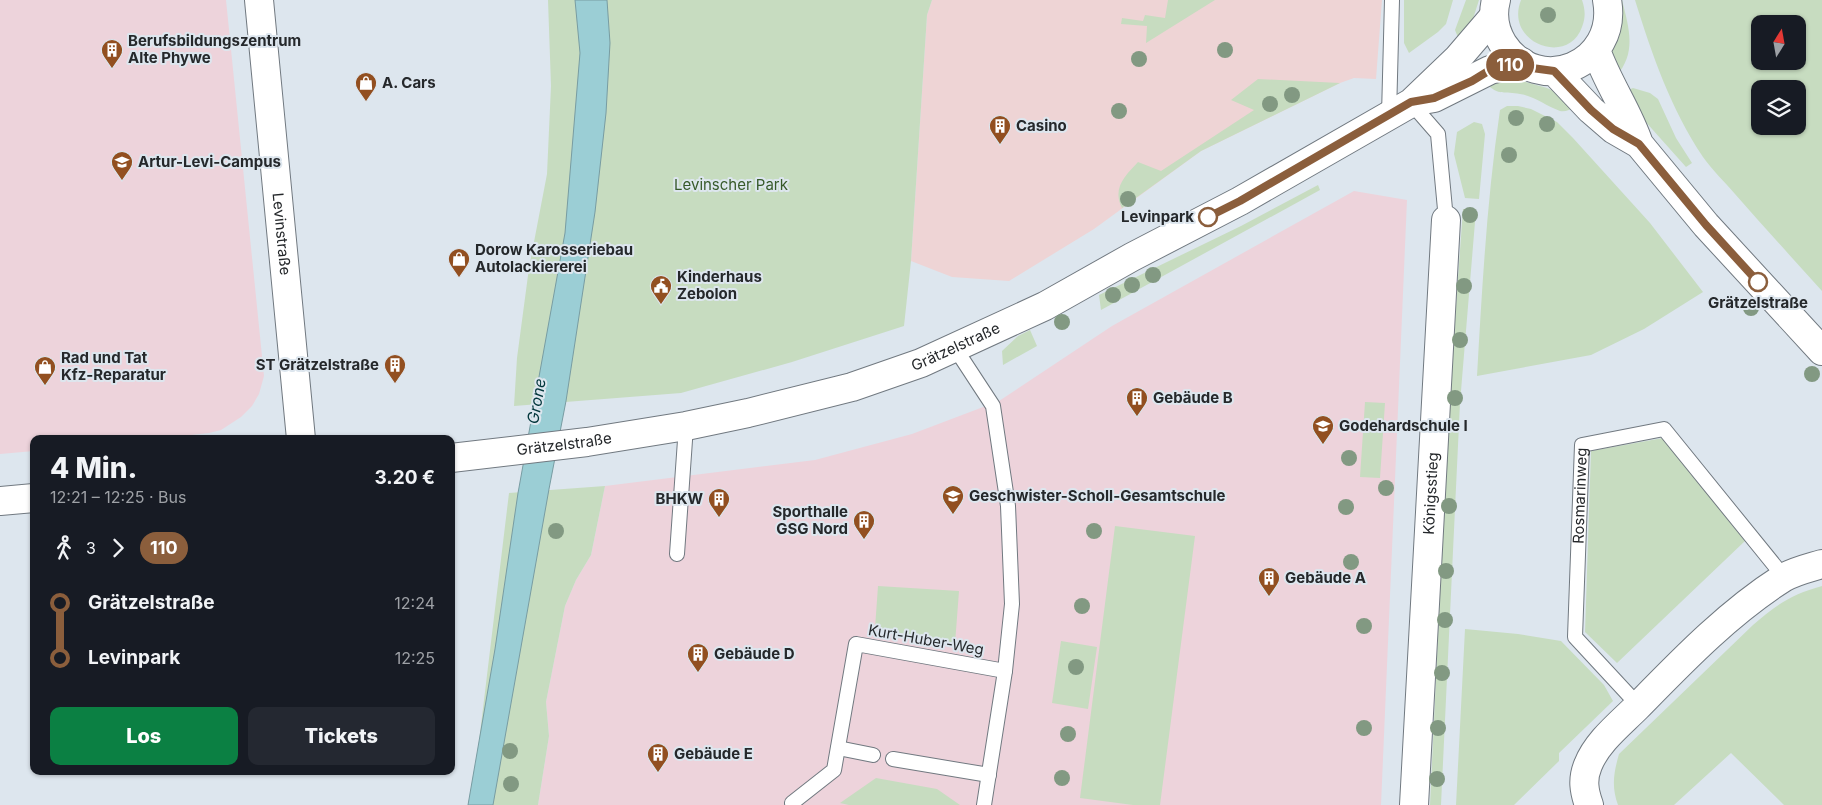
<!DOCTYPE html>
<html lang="de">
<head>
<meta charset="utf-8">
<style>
  :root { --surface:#171b24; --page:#242831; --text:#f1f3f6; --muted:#9ea1a6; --accent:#0b8043 }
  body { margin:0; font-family:Inter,sans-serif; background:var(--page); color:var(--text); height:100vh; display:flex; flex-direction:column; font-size:19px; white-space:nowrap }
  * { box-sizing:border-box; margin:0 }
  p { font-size:16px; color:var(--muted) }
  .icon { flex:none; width:28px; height:28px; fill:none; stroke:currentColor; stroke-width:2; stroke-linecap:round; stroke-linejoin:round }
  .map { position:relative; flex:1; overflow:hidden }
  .side { position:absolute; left:30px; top:435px; width:425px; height:340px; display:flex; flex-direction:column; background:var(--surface); border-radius:10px; box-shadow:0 1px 4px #0004 }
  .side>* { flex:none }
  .badge { padding:0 10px; border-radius:16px; font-size:18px; line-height:32px }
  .needle { width:32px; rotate:11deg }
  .buttons { position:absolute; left:1751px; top:15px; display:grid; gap:10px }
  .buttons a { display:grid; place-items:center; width:55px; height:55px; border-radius:10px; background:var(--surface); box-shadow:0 1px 4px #0004; font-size:25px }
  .map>.badge { position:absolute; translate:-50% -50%; box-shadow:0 0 0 2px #fff }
  .legs { display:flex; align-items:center; gap:8px; height:55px; padding:0 20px; font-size:16px }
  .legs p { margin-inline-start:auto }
  .headline { display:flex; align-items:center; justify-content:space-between; height:85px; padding:0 20px }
  h1 { font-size:28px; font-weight:800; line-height:38px }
  .primary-button { display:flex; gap:10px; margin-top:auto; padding:10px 20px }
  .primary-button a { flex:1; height:58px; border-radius:10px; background:var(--accent); color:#fff; font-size:20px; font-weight:800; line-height:58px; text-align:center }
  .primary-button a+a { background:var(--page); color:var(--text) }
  ul { padding:0 20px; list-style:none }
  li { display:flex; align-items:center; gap:18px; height:55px; font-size:19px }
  li i { display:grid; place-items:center; width:8px; height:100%; margin:0 6px; background:currentColor }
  li i::after { content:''; width:12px; height:12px; margin:-6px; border:4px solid; border-radius:50%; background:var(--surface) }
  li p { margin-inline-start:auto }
  li:first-child i { background:linear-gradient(#0000 50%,currentColor 0) }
  li:last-child i { background:linear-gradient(currentColor 50%,#0000 0) }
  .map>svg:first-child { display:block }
  .commercial { fill:#eed4d5 }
  .education { fill:#edd3db }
  .green { fill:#c7dcc0; fill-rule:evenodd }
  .water { fill:#9bced5; stroke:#789ca2 }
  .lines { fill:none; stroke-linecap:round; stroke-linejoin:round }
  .service-casing { stroke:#717980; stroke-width:16 }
  .minor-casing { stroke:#717980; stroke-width:30 }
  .tertiary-casing { stroke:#717980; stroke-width:30 }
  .service { stroke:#fff; stroke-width:14 }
  .minor { stroke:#fff; stroke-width:28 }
  .tertiary { stroke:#fff; stroke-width:28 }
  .tree { fill:#829982 }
  .line-1-casing { stroke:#fff; stroke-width:11 }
  .line-1 { stroke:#8b5e3c; stroke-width:8 }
  .stop-1-dot { fill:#fff; stroke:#8b5e3c; stroke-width:2.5 }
  .labels { text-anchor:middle; stroke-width:4; stroke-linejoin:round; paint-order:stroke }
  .poi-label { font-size:15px; font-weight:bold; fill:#25282b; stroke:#dde6ee; text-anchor:start }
  .park-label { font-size:15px; fill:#375a2a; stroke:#dde6ee }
  .stop-label { font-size:15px; font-weight:bold; fill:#25282b; stroke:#dde6ee; text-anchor:end }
  .street-label { font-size:15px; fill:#25282b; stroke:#dde6ee }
  .water-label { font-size:16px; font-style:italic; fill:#02363b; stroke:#dde6ee }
</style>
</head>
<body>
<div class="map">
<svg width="1822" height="805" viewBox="0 0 1822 805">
  <rect width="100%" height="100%" fill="#dde6ee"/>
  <path class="commercial" d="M932 0H1382L1376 79 1354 78 1340 83 1201 151 1094 229 1009 281 952 277 911 261 927 15Z"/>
  <path class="education" d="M0 0H226L264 376 259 394 252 406 241 417 221 430 209 433 156 439H34V451L0 454Z
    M1354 191 1407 200 1381 805H538L549 736 546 702 565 606 576 580 591 555 605 486 815 460 912 434 999 401 1112 326Z"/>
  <path class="green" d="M548 0H932L927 15 911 261 904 326 792 362 681 393 514 406 517 358 529 268 547 174 551 86Z
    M1168 0H1215L1146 43 1147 26 1121 24 1122 18 1143 21 1145 15 1165 18Z
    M1404 0H1453L1446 24 1438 32 1409 53 1404 43Z
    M1466 0H1479L1472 22 1459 40 1455 30Z
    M1521 0H1582C1585 9 1586 17 1582 27 1568 67 1504 43 1521 0Z
    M1617 0H1622C1629 28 1637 53 1616 76L1611 56Z
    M1635 0H1822V291C1793 259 1764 227 1735 194 1725 182 1712 170 1703 157 1671 109 1652 55 1635 0ZM1760 24H1798V61H1760ZM1760 89H1798V126H1760Z
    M1512 78 1547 88 1556 92 1575 107C1570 110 1565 112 1560 111 1546 106 1534 96 1520 94 1505 91 1498 96 1487 84Z
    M1258 79 1340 83 1201 151 1122 208C1112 188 1125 176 1138 162L1161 171 1254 110 1231 100Z
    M1633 88 1650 93 1658 99 1676 138 1692 163 1686 167 1644 120 1623 92Z
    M1507 106H1518L1531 109 1557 122 1573 138 1650 223 1703 292 1644 329 1591 355 1477 376C1482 289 1487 198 1500 110Z
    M1474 122 1482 124 1485 134 1479 199 1465 198 1454 154 1457 132Z
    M1318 185 1320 190 1101 310 1099 295 1241 226Z
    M1463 209 1476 210 1460 403 1441 805H1430L1449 403Z
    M1030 330 1037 346 1003 365 1002 351 1018 336Z
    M1365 402 1385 403 1380 478 1360 477Z
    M1663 438 1745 541 1617 663 1585 632 1591 451Z
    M605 486 591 555 576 580 565 606 546 702 549 736 538 805H468L477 758 509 493Z
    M1115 526 1195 536 1160 805H1133L1080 798Z
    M878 586 959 591 955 644 875 628Z
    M1822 586V805H1784L1731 753 1674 805H1618C1611 786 1614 772 1619 754L1753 625C1776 605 1792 594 1822 586Z
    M1465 629 1518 634 1561 641 1604 685 1613 701 1559 753V761L1514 805H1456Z
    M1061 641 1097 647 1088 709 1052 703Z
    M876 778 937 789 960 805H849L840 803Z"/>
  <path class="water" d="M575 0H607L610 43 606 113 595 212 566 401 549 489 493 805H468L495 649 518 493 565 233 580 53Z"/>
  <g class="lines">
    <g class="service-casing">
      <g id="service">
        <path d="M1411 103 1438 134 1446 220"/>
        <path d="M1389 115 1392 0"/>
        <path d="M955 348 993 406 1008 506 1012 604 1005 671 984 805"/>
        <path d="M677 554 686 426"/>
        <path id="s1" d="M1638 705 1575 637 1582 445 1664 429 1784 577"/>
        <path d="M838 748 873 755"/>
        <path d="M893 759 989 775"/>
        <path d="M792 803 834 770 856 644 1005 671"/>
      </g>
    </g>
    <g class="minor-casing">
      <g id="minor">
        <path id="s2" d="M259 0 301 439"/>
        <path d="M1417 101 1434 98 1490 70 1522 62"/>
        <path id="s3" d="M451 458 587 442 686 426 748 413 852 387 921 363 1045 306 1132 257 1240 201 1411 103 1458 58 1494 16"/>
        <path d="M0 501 34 498"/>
        <path id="s4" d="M1414 805 1446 220"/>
        <path d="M1589 805C1584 791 1582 779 1588 765 1597 742 1620 724 1637 707 1682 661 1728 613 1783 578 1795 571 1809 568 1822 564"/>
      </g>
    </g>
    <g class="tertiary-casing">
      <path id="tertiary" d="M1496 0C1492 15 1495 31 1503 44 1538 98 1619 65 1607 0
        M1596 50C1608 84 1628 111 1639 144
        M1554 71 1591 110 1613 129 1639 144 1706 225 1822 351"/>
    </g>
    <use href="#service" class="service"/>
    <use href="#minor" class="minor"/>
    <use href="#tertiary" class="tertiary"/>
  </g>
  <g class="tree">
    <circle cx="1548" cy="15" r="8"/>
    <circle cx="1225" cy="50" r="8"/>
    <circle cx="1139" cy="59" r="8"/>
    <circle cx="1292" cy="95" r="8"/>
    <circle cx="1270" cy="104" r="8"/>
    <circle cx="1119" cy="111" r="8"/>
    <circle cx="1516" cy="118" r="8"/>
    <circle cx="1547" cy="124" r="8"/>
    <circle cx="1509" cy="155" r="8"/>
    <circle cx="1128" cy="199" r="8"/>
    <circle cx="1470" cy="215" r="8"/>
    <circle cx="1153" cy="275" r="8"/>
    <circle cx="1132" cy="285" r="8"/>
    <circle cx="1464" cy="286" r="8"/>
    <circle cx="1113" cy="295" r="8"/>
    <circle cx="1751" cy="308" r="8"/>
    <circle cx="1062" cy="322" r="8"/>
    <circle cx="1460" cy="340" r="8"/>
    <circle cx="1812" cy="374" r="8"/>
    <circle cx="1455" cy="398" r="8"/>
    <circle cx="1349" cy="458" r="8"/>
    <circle cx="1386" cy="488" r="8"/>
    <circle cx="1449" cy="506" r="8"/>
    <circle cx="1346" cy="507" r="8"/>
    <circle cx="556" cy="531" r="8"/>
    <circle cx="1094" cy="531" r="8"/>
    <circle cx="1351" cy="562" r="8"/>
    <circle cx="1446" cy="571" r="8"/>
    <circle cx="1082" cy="606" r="8"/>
    <circle cx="1445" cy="620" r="8"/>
    <circle cx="1364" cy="626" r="8"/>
    <circle cx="1076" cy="667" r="8"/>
    <circle cx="1442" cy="673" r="8"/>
    <circle cx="1364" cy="728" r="8"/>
    <circle cx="1438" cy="728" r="8"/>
    <circle cx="1068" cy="734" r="8"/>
    <circle cx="510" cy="751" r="8"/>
    <circle cx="1062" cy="778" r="8"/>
    <circle cx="1437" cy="779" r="8"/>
    <circle cx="511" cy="784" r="8"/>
  </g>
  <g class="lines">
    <g class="line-1-casing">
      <path id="line-1" d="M1208 217 1240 201 1411 102 1434 98 1472 81 1490 70 1522 62 1532 68 1554 71 1591 110 1613 129 1639 144 1706 225 1758 282"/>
    </g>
    <use href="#line-1" class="line-1"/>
  </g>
  <defs>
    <g id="building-pin" transform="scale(1.125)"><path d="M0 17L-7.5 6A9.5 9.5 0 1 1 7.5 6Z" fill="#924f20" stroke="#dde6ee"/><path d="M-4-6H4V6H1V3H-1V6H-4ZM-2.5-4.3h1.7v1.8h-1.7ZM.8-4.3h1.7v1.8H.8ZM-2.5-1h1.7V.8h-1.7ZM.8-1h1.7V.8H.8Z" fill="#fff"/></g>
    <g id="shop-pin" transform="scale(1.125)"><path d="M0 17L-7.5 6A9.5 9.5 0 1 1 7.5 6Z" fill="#924f20" stroke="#dde6ee"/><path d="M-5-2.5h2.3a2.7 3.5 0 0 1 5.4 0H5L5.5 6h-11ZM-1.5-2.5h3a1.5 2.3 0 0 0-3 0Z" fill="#fff"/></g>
    <g id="school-pin" transform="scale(1.125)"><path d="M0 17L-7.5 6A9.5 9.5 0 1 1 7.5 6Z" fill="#924f20" stroke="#dde6ee"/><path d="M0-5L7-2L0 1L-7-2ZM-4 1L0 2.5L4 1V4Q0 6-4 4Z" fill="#fff"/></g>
    <g id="civic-pin" transform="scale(1.125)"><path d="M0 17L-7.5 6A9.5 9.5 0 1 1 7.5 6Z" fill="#924f20" stroke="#dde6ee"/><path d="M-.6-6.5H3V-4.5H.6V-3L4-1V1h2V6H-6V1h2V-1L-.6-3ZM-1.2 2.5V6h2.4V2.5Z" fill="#fff"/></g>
  </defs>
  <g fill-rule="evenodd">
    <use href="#building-pin" x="112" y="50"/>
    <use href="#shop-pin" x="366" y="83"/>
    <use href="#building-pin" x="1000" y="126"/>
    <use href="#school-pin" x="122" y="162"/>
    <use href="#shop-pin" x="459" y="259"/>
    <use href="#civic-pin" x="661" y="286"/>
    <use href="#building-pin" x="395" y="365"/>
    <use href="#shop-pin" x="45" y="367"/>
    <use href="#building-pin" x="1137" y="398"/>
    <use href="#school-pin" x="1323" y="426"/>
    <use href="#school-pin" x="953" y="496"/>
    <use href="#building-pin" x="719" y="499"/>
    <use href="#building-pin" x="864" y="521"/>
    <use href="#building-pin" x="1269" y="578"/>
    <use href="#building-pin" x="698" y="654"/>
    <use href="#building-pin" x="658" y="754"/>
  </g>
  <g class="stop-1-dot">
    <circle cx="1208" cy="217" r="9"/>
    <circle cx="1758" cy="282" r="9"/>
  </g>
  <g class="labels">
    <g class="poi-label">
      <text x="128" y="46">Berufsbildungszentrum<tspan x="128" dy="17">Alte Phywe</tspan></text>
      <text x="382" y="88">A. Cars</text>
      <text x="1016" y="131">Casino</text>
      <text x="138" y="167">Artur-Levi-Campus</text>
      <text x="475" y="255">Dorow Karosseriebau<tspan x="475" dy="17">Autolackiererei</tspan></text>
      <text x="677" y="282">Kinderhaus<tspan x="677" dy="17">Zebolon</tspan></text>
      <text x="61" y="363">Rad und Tat<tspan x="61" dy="17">Kfz-Reparatur</tspan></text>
      <text x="379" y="370" text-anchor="end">ST Grätzelstraße</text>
      <text x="1153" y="403">Gebäude B</text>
      <text x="1339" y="431">Godehardschule I</text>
      <text x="969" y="501">Geschwister-Scholl-Gesamtschule</text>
      <text x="703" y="504" text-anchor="end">BHKW</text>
      <text x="848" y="517" text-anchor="end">Sporthalle<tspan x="848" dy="17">GSG Nord</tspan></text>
      <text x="1285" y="583">Gebäude A</text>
      <text x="714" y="659">Gebäude D</text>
      <text x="674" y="759">Gebäude E</text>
    </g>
    <g class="park-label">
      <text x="731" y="190">Levinscher Park</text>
    </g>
    <g class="stop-label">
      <text x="1194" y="222">Levinpark</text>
      <text x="1758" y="308" text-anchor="middle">Grätzelstraße</text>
    </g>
    <g class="street-label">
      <text dy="5" stroke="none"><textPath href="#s2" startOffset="235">Levinstraße</textPath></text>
      <text dy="5" stroke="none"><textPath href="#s3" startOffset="519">Grätzelstraße</textPath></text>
      <text dy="5" stroke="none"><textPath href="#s3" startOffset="114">Grätzelstraße</textPath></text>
      <text dy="5" stroke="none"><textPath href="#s4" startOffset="312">Königsstieg</textPath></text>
      <text dy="5" stroke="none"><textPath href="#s1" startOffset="234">Rosmarinweg</textPath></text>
      <text transform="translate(926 640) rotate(10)" y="5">Kurt-Huber-Weg</text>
    </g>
    <g class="water-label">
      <text transform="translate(536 401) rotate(-80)" y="6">Grone</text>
    </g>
  </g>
</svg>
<div class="buttons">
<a><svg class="needle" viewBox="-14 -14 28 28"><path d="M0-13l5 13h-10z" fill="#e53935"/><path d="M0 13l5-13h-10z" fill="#9ea1a6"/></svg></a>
<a><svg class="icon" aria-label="layers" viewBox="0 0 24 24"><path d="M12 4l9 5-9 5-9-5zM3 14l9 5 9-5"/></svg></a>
</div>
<b class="badge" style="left:1510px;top:65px;background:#8b5e3c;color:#fff">110</b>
<section class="side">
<div class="headline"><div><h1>4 Min.</h1><p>12:21 – 12:25 · Bus</p></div><b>3.20 €</b></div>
<div class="legs"><svg class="icon" aria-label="walk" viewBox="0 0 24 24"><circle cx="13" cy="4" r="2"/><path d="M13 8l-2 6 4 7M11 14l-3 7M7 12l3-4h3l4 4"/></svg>3<svg class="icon" aria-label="forward" viewBox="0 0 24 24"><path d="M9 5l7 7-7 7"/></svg><b class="badge" style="background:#8b5e3c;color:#fff">110</b></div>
<ul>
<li><i style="color:#8b5e3c"></i><b>Grätzelstraße</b><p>12:24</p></li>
<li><i style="color:#8b5e3c"></i><b>Levinpark</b><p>12:25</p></li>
</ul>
<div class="primary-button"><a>Los</a><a>Tickets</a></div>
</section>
</div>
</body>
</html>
